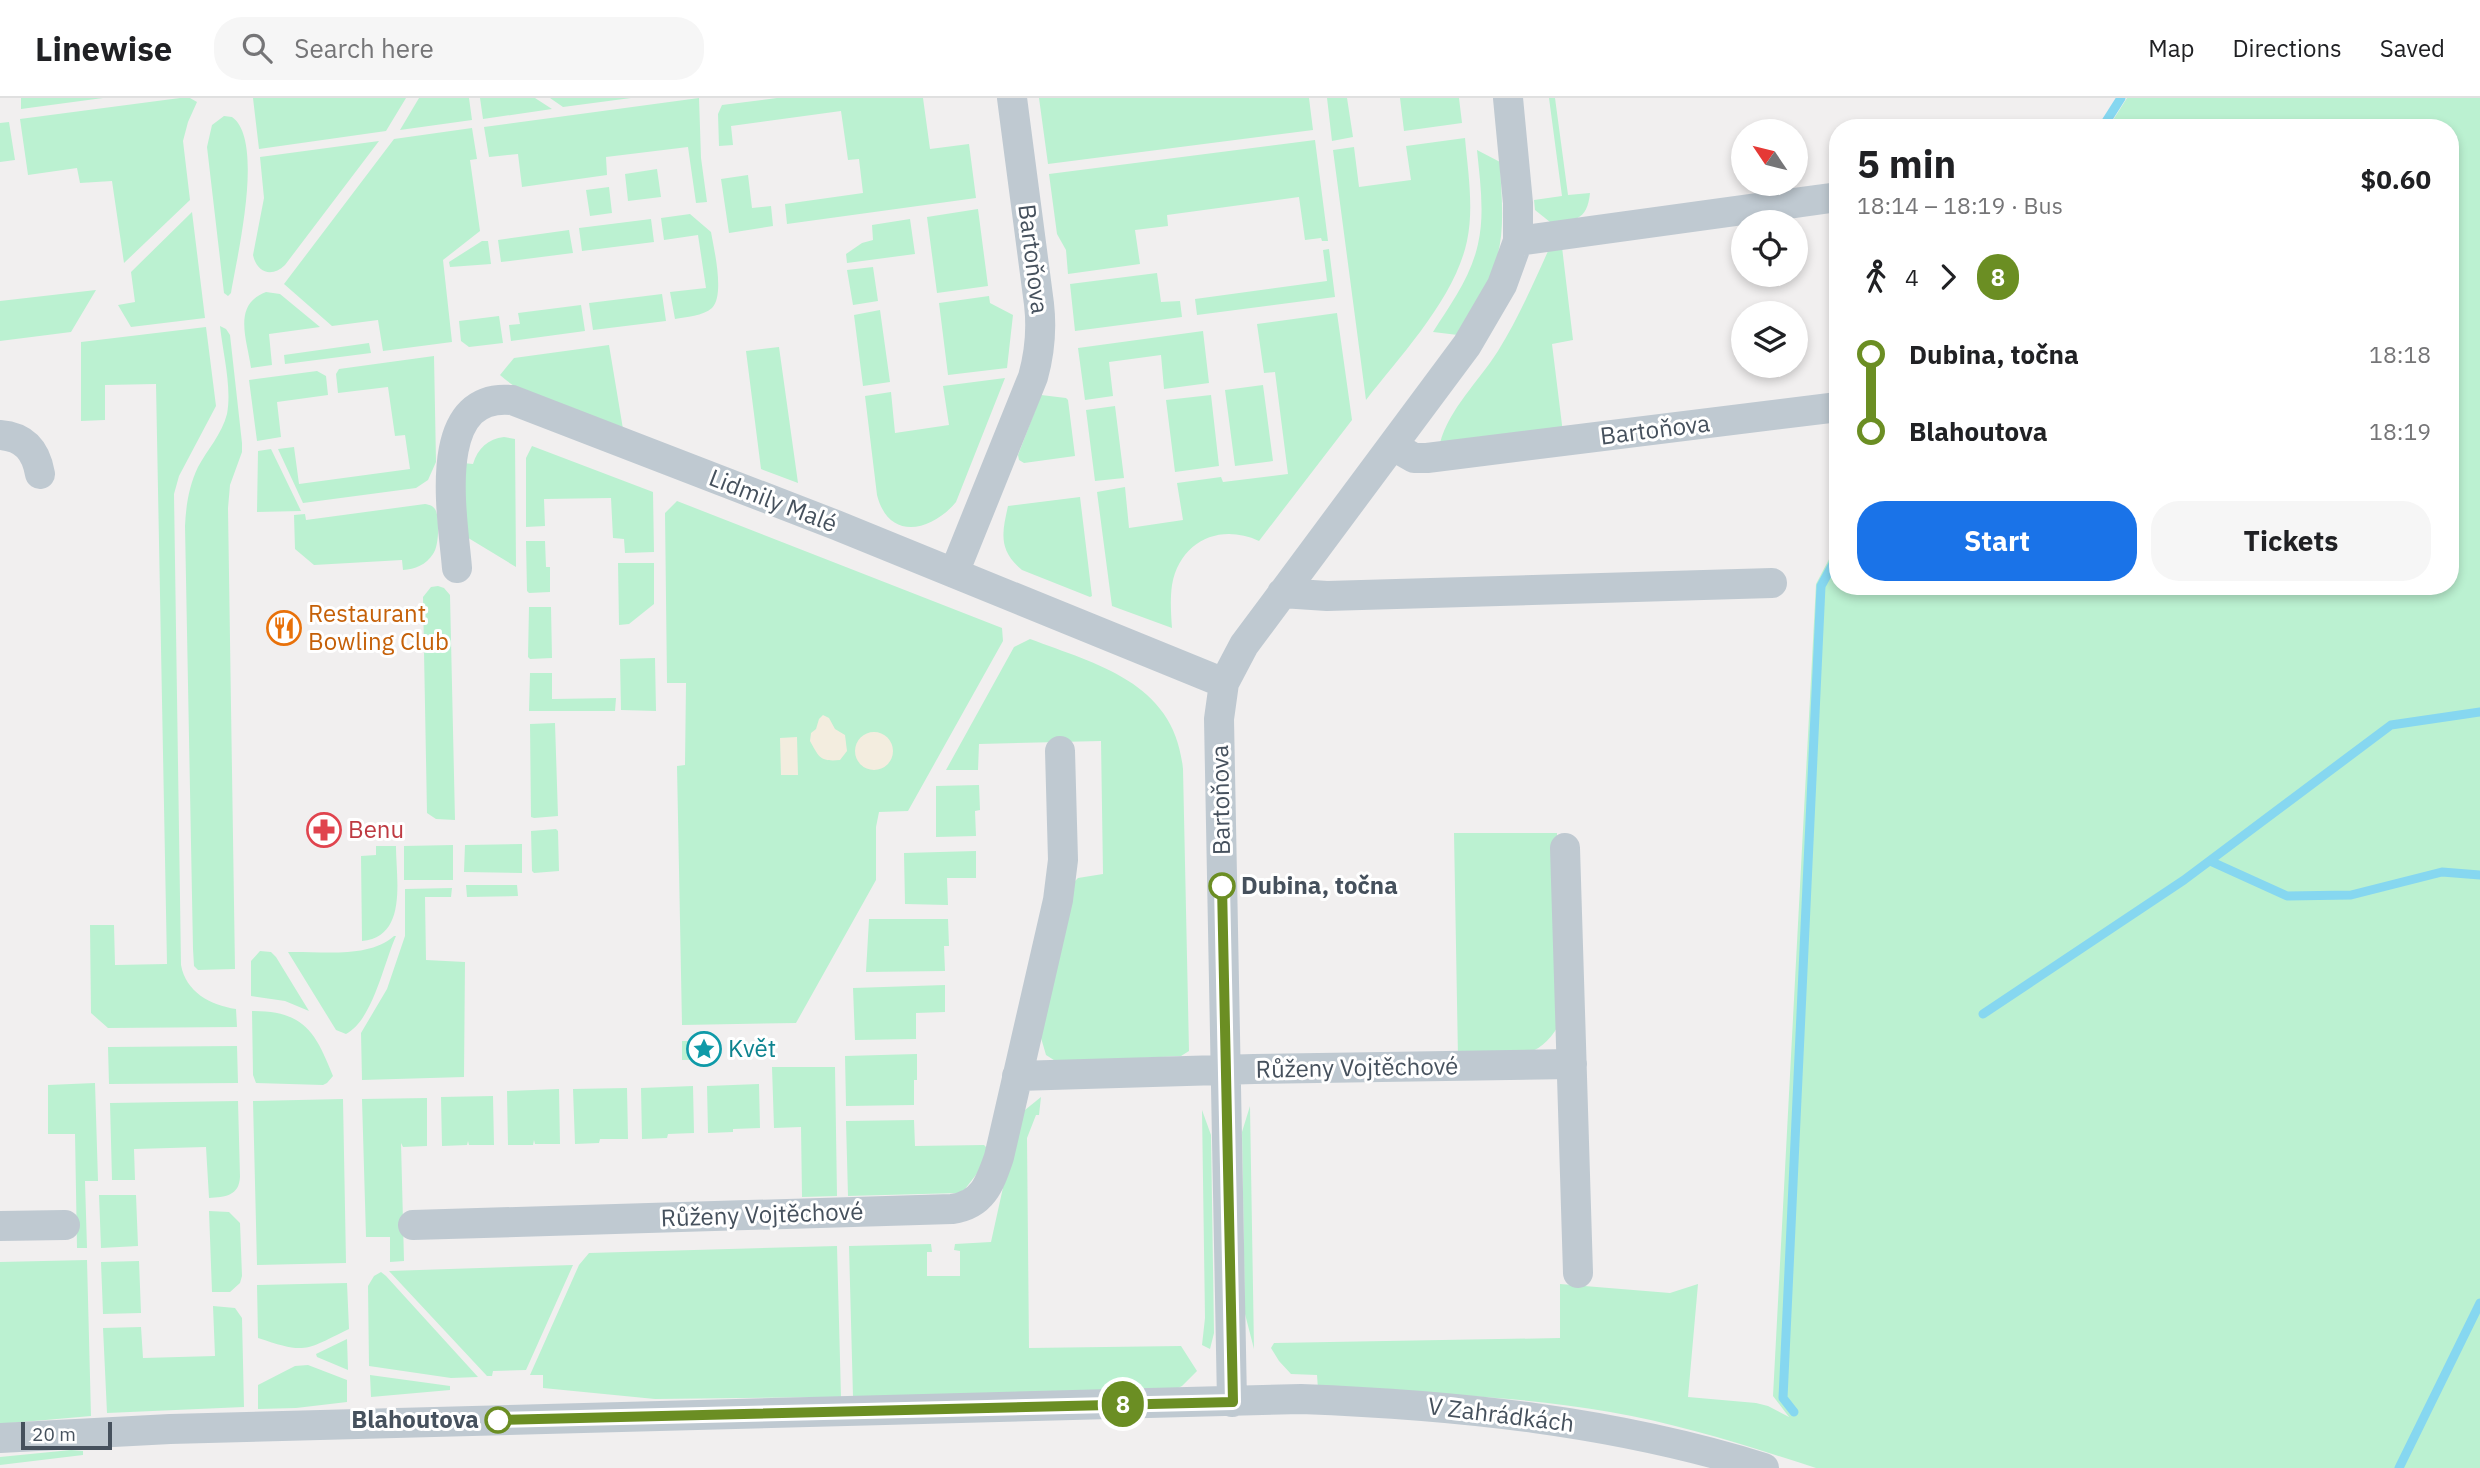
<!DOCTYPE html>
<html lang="en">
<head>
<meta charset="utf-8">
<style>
  :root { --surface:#fff; --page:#f6f6f6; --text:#202124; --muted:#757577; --line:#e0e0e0; --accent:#1a73e8 }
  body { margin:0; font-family:"IBM Plex Sans",sans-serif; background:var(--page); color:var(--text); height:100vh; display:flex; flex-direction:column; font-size:26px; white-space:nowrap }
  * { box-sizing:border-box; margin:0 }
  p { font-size:23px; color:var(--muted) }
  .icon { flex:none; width:38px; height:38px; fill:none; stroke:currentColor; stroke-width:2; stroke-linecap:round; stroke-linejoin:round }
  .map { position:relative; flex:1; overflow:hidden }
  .panel { position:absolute; left:1829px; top:21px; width:630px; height:476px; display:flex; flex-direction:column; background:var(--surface); border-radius:28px; box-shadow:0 4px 10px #0003 }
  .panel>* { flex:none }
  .badge { padding:0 14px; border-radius:23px; font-size:24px; line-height:46px }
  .needle { width:46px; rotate:305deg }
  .controls { position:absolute; left:1731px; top:21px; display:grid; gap:14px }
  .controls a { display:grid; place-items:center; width:77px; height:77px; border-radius:50%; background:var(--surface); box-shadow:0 4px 10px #0003; font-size:35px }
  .scale { position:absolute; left:21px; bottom:18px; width:91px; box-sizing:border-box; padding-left:7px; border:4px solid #46515d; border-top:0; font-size:19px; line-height:24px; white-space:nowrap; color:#46515d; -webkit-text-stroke:5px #fff; paint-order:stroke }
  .map>.badge { position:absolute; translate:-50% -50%; box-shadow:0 0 0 4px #fff }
  .legs { display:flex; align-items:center; gap:10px; height:77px; padding:0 28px; font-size:23px }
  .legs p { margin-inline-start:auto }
  .overview { display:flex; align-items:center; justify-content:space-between; height:119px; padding:0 28px }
  h1 { font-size:38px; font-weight:700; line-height:52px }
  .action { display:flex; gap:14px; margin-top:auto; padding:14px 28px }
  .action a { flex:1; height:80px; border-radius:28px; background:var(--accent); color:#fff; font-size:28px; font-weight:700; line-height:80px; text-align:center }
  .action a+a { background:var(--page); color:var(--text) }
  ul { padding:0 28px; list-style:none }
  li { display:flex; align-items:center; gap:24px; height:77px; font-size:26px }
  li i { display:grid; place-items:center; width:10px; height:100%; margin:0 9px; background:currentColor }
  li i::after { content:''; width:18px; height:18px; margin:-9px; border:5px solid; border-radius:50%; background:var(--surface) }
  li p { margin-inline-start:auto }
  li:first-child i { background:linear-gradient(#0000 50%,currentColor 0) }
  li:last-child i { background:linear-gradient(currentColor 50%,#0000 0) }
  header { display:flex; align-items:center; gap:42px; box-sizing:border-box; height:98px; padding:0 35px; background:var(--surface); border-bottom:2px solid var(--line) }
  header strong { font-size:33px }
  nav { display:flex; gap:38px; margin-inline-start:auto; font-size:24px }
  .search { width:490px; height:63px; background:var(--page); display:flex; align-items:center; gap:18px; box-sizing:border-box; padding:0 24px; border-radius:28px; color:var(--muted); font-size:26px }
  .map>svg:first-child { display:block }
  .green { fill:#bbf1d1 }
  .sand { fill:#f3eddf }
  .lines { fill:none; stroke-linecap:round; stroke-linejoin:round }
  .stream { stroke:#86d7f0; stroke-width:9 }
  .street { stroke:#bfc9d1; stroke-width:30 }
  .line-1-casing { stroke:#fff; stroke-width:16 }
  .line-1 { stroke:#6b8e23; stroke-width:10 }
  .stop-1-dot { fill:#fff; stroke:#6b8e23; stroke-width:3.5 }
  .labels { text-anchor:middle; stroke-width:6; stroke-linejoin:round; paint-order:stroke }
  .street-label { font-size:24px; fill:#46515d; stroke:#fff }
  .food-label { font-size:24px; fill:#c56008; stroke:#fff; text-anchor:start }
  .health-label { font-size:24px; fill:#be3a42; stroke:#fff; text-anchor:start }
  .stop-label { font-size:24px; font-weight:bold; fill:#46515d; stroke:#fff; text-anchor:start }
  .culture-label { font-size:24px; fill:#0d838f; stroke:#fff; text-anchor:start }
</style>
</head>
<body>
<header>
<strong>Linewise</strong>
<div class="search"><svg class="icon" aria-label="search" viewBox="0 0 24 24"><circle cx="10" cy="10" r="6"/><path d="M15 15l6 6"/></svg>Search here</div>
<nav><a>Map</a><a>Directions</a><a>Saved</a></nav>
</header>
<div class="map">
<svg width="2480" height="1370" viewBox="0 0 2480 1370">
  <rect width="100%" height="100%" fill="#f1efef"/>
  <path class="green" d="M21 0H103L21 11Z
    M180 0H190L197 4 188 24 183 43 190 102 124 165 112 83 80 85 77 70 28 77 20 21Z
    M253 0H406L386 33 259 51Z
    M419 0H469L472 22 400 32Z
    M480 0H535L552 11 483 21Z
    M550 0H631L563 9Z
    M699 0 701 60 707 104 696 105 688 49 606 59 607 77 522 89 518 56 489 59 484 29Z
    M777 0H923L930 51 969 46 976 100 787 126 785 106 863 95 859 61 848 62 841 13 731 28 733 47 719 48 718 16 722 7Z
    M1039 0H1309L1313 32 1048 66Z
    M1327 0H1347L1353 39 1332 43Z
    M1400 0H1459L1462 25 1404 33Z
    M1549 0H1555L1568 97 1590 95C1587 124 1574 122 1550 124L1535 112 1534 102 1562 98Z
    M2127 0H2480V1370H1816C1748 1348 1680 1326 1610 1314 1513 1297 1416 1295 1318 1291L1317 1277 1291 1276 1279 1263 1271 1250 1274 1245 1560 1240V1186L1670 1195 1698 1186 1688 1299 1756 1305 1768 1308 1789 1319 1773 1298 1816 486 1837 446 1838 488H2450V30H2108Z
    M224 18 232 19C265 42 237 158 231 195L228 198 224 195 207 49 212 27Z
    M9 24 15 62 0 64V25Z
    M472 30 477 61 470 62 480 133 443 162 452 244 383 253 378 222 332 228 284 186 394 41Z
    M1465 40C1468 74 1474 110 1467 143 1455 200 1401 257 1366 302L1333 52 1354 49 1359 89 1411 82 1406 48Z
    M1315 42 1328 143H1322L1321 140 1305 142 1299 99 1167 117 1168 128 1135 132 1140 166 1068 176 1066 152 1057 136 1049 76Z
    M379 43 285 167C272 180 257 175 253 157L264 100 260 59Z
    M1477 52 1500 64C1501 97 1506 131 1496 163 1487 190 1472 213 1458 237L1433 234C1450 207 1471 179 1478 146 1485 116 1480 83 1477 52Z
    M657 71 661 99 628 103 625 76Z
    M748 77 752 110 771 108 773 128 729 135 721 81Z
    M609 89 612 115 590 118 586 92Z
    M978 111 988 188 937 195 927 119Z
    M192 114 205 220 131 229 118 207 135 204 131 174Z
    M690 116 711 134C714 151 725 197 712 210 703 218 686 219 675 221L670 194 706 190 698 137 664 142 661 120Z
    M651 121 654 144 582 153 579 130Z
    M910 121 915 156 847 165 846 156 862 145 873 142 872 127Z
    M569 132 573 155 501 164 498 142Z
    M482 143H488L491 166 450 169 449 164Z
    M1562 149 1573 242 1552 246 1563 335 1440 345C1449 311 1479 283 1498 253 1518 221 1533 186 1549 151Z
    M1329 151 1335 199 1197 217 1195 201 1327 183 1323 152Z
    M873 169 878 203 853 207 847 172Z
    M1157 175 1161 204 1180 203 1182 219 1075 233 1070 186Z
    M96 192 71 234 0 243V203Z
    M266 194 280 196 320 229 269 236 272 267 251 270C247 241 232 207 266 194Z
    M662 196 666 223 593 232 589 205Z
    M989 198 990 205 1013 217 1007 270 948 277 939 205Z
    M581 207 585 233 511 243 509 227 520 226 518 215Z
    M880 212 890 284 863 288 854 217Z
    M1337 215 1352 322 1259 443C1220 425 1180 443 1172 487 1170 501 1171 516 1172 530L1112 508 1097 394 1125 389 1129 430 1183 422 1177 385 1221 379 1223 384 1288 376 1275 274 1264 275 1257 226Z
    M499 218 503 245 469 249 461 243 459 223Z
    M220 228 226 231 230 237 242 345V354L230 387 228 410 235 871 198 872 194 868 193 851 185 428C186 407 189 388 198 369 207 352 222 336 227 316 232 289 223 256 220 228Z
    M206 229 216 308 179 378 174 396 181 867C186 894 210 907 236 911L237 929 108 930 91 915 90 827H114L115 867 167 866 156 286 105 287V322L81 323V244Z
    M1203 233 1209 285 1164 291 1161 257 1109 264 1113 298 1085 302 1078 250Z
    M369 245 371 255 285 266 284 257Z
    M609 247 623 331C588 318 526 302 500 277L514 260Z
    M779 249 798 385 761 371 746 253Z
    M434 258 436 364 428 382 416 390 303 405 278 351 294 349 299 386 410 371 405 337 395 338 388 289 338 295 336 276 339 271Z
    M317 273 326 278 328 297 277 304 281 339 257 343 249 282Z
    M1005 280 956 404C932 433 889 444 877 397L865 298 891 294 895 335 949 327 943 288Z
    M1263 287 1273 363 1235 368 1225 292Z
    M1041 297 1066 300 1068 302 1075 358 1024 365 1019 362 1018 357Z
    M1211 297 1219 368 1175 374 1166 302Z
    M1115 308 1124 380 1095 383 1086 312Z
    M504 339 515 341 516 469 465 438 463 365 473 366C478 350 488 341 504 339Z
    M532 348 653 394 654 454 625 455 624 441 613 440 611 400 544 401 545 428 526 429V360Z
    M271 351 301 413 257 414 258 353Z
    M1080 399 1092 498 1090 499 1022 472C998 452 1002 435 1008 408Z
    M677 403 1002 530 1003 543 908 713 879 714 876 729V782L796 925 682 927 677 668 685 667 686 585H667L665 415Z
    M425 406C430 407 432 407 435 411 440 419 439 449 433 456 426 467 415 471 403 472L402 462 314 467 295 451 294 417 305 416 306 422Z
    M526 443H545L546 469H550V494L529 495 527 493Z
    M618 465H654V506L629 526 619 527Z
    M438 488 444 490 450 497 455 722 436 721 427 715 423 499 431 489Z
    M529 509H551L552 560 530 561 528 559Z
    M1030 541C1099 567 1175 585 1183 671L1189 953 1181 958 1057 964 1046 957 1039 933 1073 785 1078 780 1103 776 1101 643 979 646 978 672H946L1014 549Z
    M655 560 656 613 621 612 620 561Z
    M530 575H552V601L616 600 615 613H529Z
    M555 625 558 718 534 720 531 719 530 626Z
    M979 687 980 712 975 713 976 738 936 739V688Z
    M556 731 558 733 559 773 534 775 532 773 531 733Z
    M1454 735H1557L1558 928C1536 968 1497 959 1458 960Z
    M522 746V775L464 774 465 747Z
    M453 747V782H404V748Z
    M376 748H396C396 781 408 839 362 843L361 758 376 757Z
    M976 753V780H947L948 807 905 806 904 755Z
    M466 787H517L518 798 467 799Z
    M452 790 451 799H425L426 862 465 864 464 979 362 982 361 935 387 891 405 838V791Z
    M869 821H948L949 848H944L945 873 866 874Z
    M394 838H396C384 864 373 922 346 936L336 932 288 854C319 853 369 861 394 838Z
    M260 853 271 854 276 859 309 913 285 903 251 898V863Z
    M945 887V914L916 915V941L855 942 853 890Z
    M252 913C304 913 315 933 333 978L327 985 323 987 256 985 253 977Z
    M682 943H720L719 961 682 962Z
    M237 948 238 985 109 986 108 949Z
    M917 956V982H914V1007L846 1008 845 958Z
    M772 969H835L837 1098 802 1099 801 1029 774 1030Z
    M95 985 98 1083H85L87 1150H77L75 1036H48V987Z
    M759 986 760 1030 733 1031V1034L708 1035 707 988Z
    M693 988 694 1035 668 1036 667 1040 642 1041 641 990Z
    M627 990 628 1041H600L599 1045 575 1046 573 991Z
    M559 991 560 1046H535L534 1042 533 1047H508L507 993Z
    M493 998 494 1047H469L468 1043 467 1047 442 1048 441 999Z
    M1041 999 1039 1017H1036L1027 1040 1029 1250 1181 1248 1197 1273 1182 1288 1172 1293 853 1299 849 1148 931 1146 932 1154H927V1178H960V1153L954 1152 955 1146 991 1144 1017 1026 1025 1012Z
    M427 1000V1048L403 1049 401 1045 404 1163 390 1164V1139H366L362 1001Z
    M343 1001 346 1165 257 1167 253 1003Z
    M238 1003 240 1079C239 1098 225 1099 209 1100L206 1049 134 1051 135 1082H112L110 1005Z
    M1250 1008 1254 1251 1245 1216 1242 1034Z
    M1202 1012 1211 1037 1214 1235 1210 1251 1202 1247 1205 1220Z
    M914 1022 915 1048 984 1047 988 1051 989 1060 965 1091 959 1095 848 1098 846 1023Z
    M99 1097H136L138 1148 101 1150Z
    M209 1113 229 1114 240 1125 242 1178 240 1185 230 1194H212Z
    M837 1148 841 1299 655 1301 543 1290V1277H530L579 1167 589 1155Z
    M87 1162 91 1318 0 1326V1164Z
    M139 1163 141 1215 103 1216 101 1164Z
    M573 1167 526 1272 493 1273 492 1278H487L389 1173Z
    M381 1174 386 1178 478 1279 451 1280 369 1268 368 1188 374 1178Z
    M347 1185 349 1231C304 1253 306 1256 258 1240L257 1187Z
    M213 1208 235 1210 242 1220 244 1309 107 1315 103 1230 141 1229 143 1260 215 1258Z
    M347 1241 348 1272 317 1259 316 1256Z
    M308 1267 347 1282V1304L296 1310 258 1311V1287L295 1268Z
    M370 1277 450 1288V1292L371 1299Z
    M71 1352 83 1353V1357L0 1367V1359Z"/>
  <path class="sand" d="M823 617 829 620 835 631 845 637 847 653 840 662C820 664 819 659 810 643L811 635 816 631 819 621Z
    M855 653a19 19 0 1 1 38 0a19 19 0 1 1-38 0Z
    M797 639 798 677H781L780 640Z"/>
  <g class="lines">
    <path class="stream" d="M2102 30 2121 0
      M2210 763 2287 798 2351 797 2442 774 2480 777
      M1983 916 2184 782 2391 627 2480 614
      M1794 1314 1783 1300 1821 488 1838 457
      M2399 1370 2480 1205"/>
    <path class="street" d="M1518 143 1838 99
      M0 337C25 339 36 353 40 376
      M1393 348 1414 360H1427L1838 309
      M457 470C453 420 429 294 512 302L836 427 1224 585
      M954 475 1033 279C1040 254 1042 232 1039 206L1012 0
      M1282 495 1327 498 1772 485
      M1565 750 1578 1175
      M1017 978 1254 971 1572 966
      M413 1127 952 1111C983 1107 990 1085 999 1059L1058 802 1063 762 1060 653
      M0 1128 65 1127
      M1232 1304 1219 621 1224 585 1244 547 1467 247 1502 187 1518 143V105L1508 0
      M0 1340 170 1331 1301 1301C1458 1307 1614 1323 1764 1370"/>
  </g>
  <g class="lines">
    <g class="line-1-casing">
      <path id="line-1" d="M498 1322 1233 1304 1222 788"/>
    </g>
    <use href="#line-1" class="line-1"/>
  </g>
  <defs>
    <g id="restaurant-ring" transform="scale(1.75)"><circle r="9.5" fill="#fff" stroke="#e8710a" stroke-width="1.5"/><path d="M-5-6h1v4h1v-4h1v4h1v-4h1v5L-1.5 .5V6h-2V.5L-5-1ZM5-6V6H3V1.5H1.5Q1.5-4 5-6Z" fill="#e8710a"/></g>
    <g id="pharmacy-ring" transform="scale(1.75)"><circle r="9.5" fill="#fff" stroke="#e0444e" stroke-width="1.5"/><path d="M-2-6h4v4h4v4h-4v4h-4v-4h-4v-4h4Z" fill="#e0444e"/></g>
    <g id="sight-ring" transform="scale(1.75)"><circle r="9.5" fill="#fff" stroke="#0f9aa8" stroke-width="1.5"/><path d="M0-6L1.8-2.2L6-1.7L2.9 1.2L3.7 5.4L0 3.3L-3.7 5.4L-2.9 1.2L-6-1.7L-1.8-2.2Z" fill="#0f9aa8"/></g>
  </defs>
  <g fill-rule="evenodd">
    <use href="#restaurant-ring" x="284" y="530"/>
    <use href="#pharmacy-ring" x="324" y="732"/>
    <use href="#sight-ring" x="704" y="951"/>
  </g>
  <g class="stop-1-dot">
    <circle cx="1222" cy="788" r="12"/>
    <circle cx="498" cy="1322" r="12"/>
  </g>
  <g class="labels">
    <g class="street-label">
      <text transform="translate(1033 161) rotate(83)" y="8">Bartoňova</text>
      <text transform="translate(1655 332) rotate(-7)" y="8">Bartoňova</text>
      <text transform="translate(773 403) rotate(21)" y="8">Lidmily Malé</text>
      <text transform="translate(1221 702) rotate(-91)" y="8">Bartoňova</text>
      <text transform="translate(1357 970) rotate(-1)" y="8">Růženy Vojtěchové</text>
      <text transform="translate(762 1117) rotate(-2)" y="8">Růženy Vojtěchové</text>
      <text transform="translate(1501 1317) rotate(7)" y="8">V Zahrádkách</text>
    </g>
    <g class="food-label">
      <text x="308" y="524">Restaurant<tspan x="308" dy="28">Bowling Club</tspan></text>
    </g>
    <g class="health-label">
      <text x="348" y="740">Benu</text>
    </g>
    <g class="stop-label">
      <text x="1241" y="796">Dubina, točna</text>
      <text x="479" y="1330" text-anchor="end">Blahoutova</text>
    </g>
    <g class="culture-label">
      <text x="728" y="959">Květ</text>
    </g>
  </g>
</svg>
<div class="controls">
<a><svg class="needle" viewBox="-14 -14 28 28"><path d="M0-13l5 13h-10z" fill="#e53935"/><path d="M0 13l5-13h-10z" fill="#757577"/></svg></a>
<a><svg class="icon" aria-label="locate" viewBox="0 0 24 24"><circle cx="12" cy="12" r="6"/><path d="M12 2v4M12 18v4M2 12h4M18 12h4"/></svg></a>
<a><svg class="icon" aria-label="layers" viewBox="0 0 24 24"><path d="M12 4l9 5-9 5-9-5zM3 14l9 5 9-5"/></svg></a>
</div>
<div class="scale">20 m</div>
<b class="badge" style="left:1123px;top:1306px;background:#6b8e23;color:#fff">8</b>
<section class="panel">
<div class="overview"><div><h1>5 min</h1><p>18:14 – 18:19 · Bus</p></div><b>$0.60</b></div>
<div class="legs"><svg class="icon" aria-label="walk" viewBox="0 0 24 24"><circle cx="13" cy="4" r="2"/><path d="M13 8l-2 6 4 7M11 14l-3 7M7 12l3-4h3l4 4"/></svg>4<svg class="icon" aria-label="forward" viewBox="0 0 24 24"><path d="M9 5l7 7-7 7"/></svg><b class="badge" style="background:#6b8e23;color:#fff">8</b></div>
<ul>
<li><i style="color:#6b8e23"></i><b>Dubina, točna</b><p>18:18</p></li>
<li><i style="color:#6b8e23"></i><b>Blahoutova</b><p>18:19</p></li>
</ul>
<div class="action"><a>Start</a><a>Tickets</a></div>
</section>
</div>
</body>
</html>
